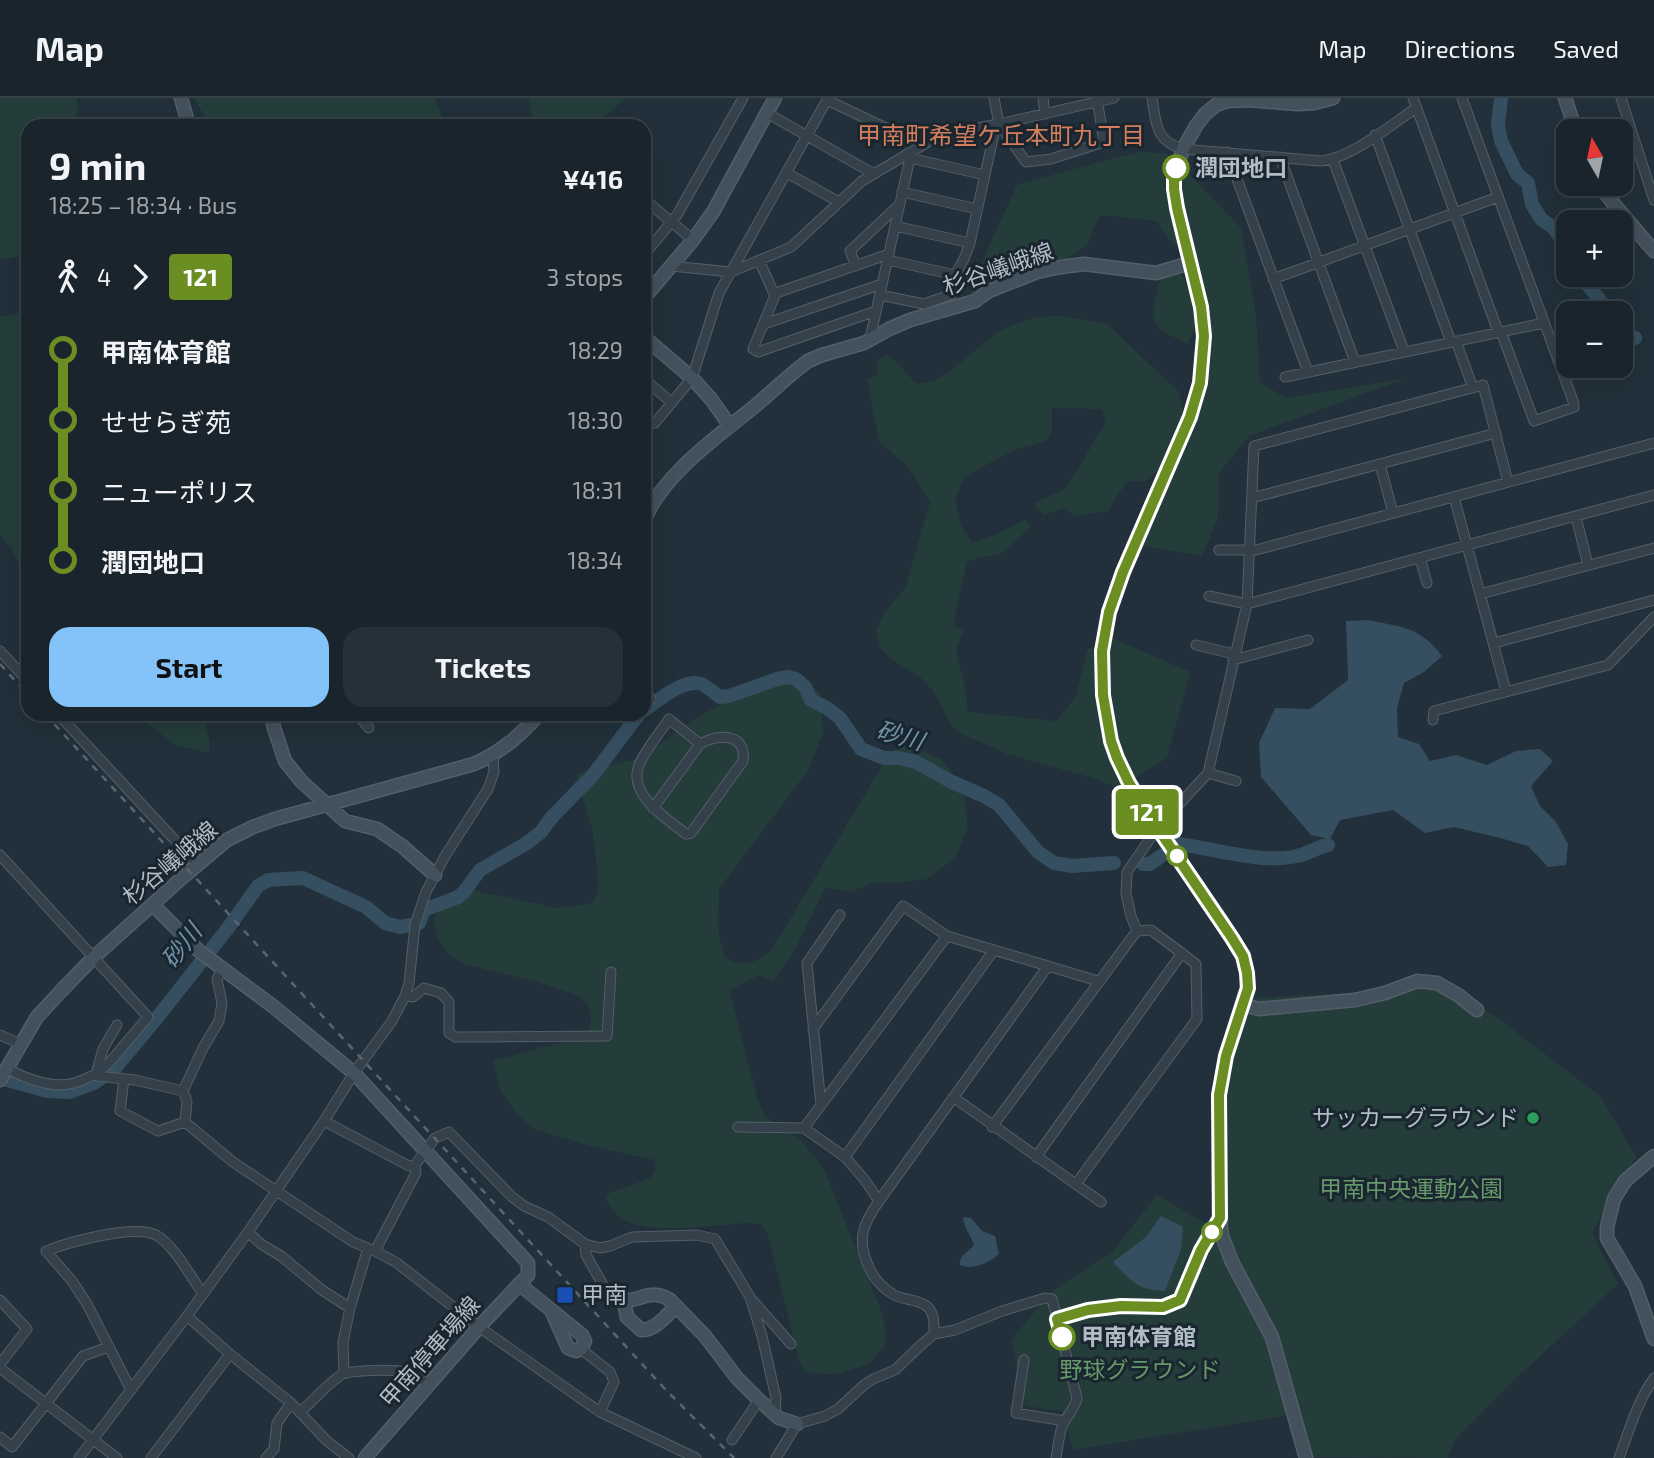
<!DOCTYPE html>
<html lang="en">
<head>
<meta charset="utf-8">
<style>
  :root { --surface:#19242c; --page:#263038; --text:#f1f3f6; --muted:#9fa4a9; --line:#374148; --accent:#83c3f9 }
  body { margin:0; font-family:"Exo 2","Noto Sans JP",sans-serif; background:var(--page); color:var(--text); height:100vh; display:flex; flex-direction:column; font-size:26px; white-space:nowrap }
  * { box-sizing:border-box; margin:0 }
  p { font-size:23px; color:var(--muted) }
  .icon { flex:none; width:38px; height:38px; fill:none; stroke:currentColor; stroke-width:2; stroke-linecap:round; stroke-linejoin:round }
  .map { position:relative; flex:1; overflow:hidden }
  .drawer { position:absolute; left:21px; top:21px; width:630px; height:602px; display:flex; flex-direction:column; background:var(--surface); border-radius:21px; box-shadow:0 7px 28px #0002,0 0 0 2px var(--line) }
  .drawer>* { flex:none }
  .badge { padding:0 14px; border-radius:5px; font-size:24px; line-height:46px }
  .needle { width:46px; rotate:351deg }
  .fabs { position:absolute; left:1556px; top:21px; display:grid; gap:14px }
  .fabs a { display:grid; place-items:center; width:77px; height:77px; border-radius:14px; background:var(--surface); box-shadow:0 7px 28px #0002,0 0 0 2px var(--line); font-size:35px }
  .map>.badge { position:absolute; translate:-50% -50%; box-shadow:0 0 0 4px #fff }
  .legs { display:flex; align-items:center; gap:10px; height:77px; padding:0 28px; font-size:23px }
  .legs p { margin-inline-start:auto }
  .headline { display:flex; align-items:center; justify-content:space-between; height:119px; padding:0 28px }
  h1 { font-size:38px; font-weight:700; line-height:52px }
  .action { display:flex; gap:14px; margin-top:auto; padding:14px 28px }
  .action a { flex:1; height:80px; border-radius:21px; background:var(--accent); color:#111; font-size:28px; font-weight:700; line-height:80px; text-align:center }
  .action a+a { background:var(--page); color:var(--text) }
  ul { padding:0 28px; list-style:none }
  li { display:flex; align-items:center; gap:24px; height:70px; font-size:26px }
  li i { display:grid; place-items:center; width:10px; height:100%; margin:0 9px; background:currentColor }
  li i::after { content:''; width:18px; height:18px; margin:-9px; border:5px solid; border-radius:50%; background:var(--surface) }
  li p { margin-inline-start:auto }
  li:first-child i { background:linear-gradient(#0000 50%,currentColor 0) }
  li:last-child i { background:linear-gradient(currentColor 50%,#0000 0) }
  header { display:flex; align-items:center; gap:42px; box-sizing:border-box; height:98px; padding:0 35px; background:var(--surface); border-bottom:2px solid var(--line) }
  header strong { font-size:33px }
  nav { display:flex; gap:38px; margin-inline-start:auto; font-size:24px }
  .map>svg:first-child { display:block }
  .green { fill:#243d3b }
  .water { fill:#354f61 }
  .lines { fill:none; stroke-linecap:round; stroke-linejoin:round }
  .river { stroke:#354f61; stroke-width:14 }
  .street-casing { stroke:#535f68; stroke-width:11 }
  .secondary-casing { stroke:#535f68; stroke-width:15 }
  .street { stroke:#35414a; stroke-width:9 }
  .secondary { stroke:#43515d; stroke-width:12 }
  .rail { stroke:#576671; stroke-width:2.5; stroke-dasharray:7 7; stroke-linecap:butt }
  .line-1-casing { stroke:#fff; stroke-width:16 }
  .line-1 { stroke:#6b8e23; stroke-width:10 }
  .stop-1-dot { fill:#fff; stroke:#6b8e23; stroke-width:3.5 }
  .leisure-dot { fill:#2e9e5b; stroke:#1a262f; stroke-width:2.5 }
  .transit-dot { fill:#1a4fb4; stroke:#1a262f; stroke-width:2.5 }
  .labels { text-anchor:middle; stroke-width:6; stroke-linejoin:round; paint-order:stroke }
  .stop-label { font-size:23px; font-weight:bold; fill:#b0bcc6; stroke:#1a262f; text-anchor:start }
  .street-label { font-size:23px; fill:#b0bcc6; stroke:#1a262f }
  .poi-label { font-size:23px; fill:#b0bcc6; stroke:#1a262f; text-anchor:end }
  .park-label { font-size:23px; fill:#67986a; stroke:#1a262f }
  .neighbourhood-label { font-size:24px; fill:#d57e5d; stroke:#1a262f }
  .water-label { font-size:24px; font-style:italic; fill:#7093aa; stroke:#1a262f }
</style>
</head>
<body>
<header>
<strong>Map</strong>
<nav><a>Map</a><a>Directions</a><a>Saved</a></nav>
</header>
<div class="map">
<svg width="1654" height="1360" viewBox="0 0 1654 1360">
  <rect width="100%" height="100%" fill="#21303a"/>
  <path class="green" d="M0 0H77L78 13 76 18 54 28H28V157L0 162Z
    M194 0H435L445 28H210Z
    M528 0H626L594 28H534Z
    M1140 54 1165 55 1175 61 1241 130 1256 219 1260 284 1286 300 1404 281 1249 338 1219 375 1218 420 1202 458 1143 448 1186 343 1175 340 1161 371 1143 384 1127 383 1108 413 1075 418 1063 410 1044 417 1033 406 1066 390 1106 324 1102 311 1052 310V331L1047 343 1014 352 964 379 955 403 961 428 973 445 995 437 1024 422 1032 428 1002 455 967 463 953 528 964 532 956 552 965 589 968 614 1056 623 1075 600 1088 551 1114 541 1190 574 1167 660 1125 686 1112 688 1093 680 1007 656 960 635 952 629 934 594 921 580 894 563 879 549 876 533 885 513 905 491 930 404 909 370 879 343 867 282 877 277 878 261 888 257 899 267 916 285 932 284 946 276 999 233 1035 219 1064 218 1107 226 1179 294 1184 320 1193 328 1207 277 1210 232 1191 152 1172 145 1156 123 1101 117 1094 129 1088 147 1062 164 968 202 988 150 1017 87C1058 76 1098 63 1140 54Z
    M1175 174 1182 177 1191 195 1195 229 1188 245C1144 228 1151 222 1160 181Z
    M28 213V488L13 453 0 438V219Z
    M786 583 809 587 820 595 823 634 809 671 719 791 718 831 724 858 733 864 740 865 755 863 771 853 885 663 898 648 910 647 942 662 963 688 966 710 967 730 956 759 927 781 900 785 873 784 852 794 825 790 795 852 773 883 759 877 729 892 758 1002 765 1018 801 1043 816 1060 826 1076 880 1210 885 1227 886 1246 869 1266 838 1276H818L805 1273 798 1259 768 1137 761 1126 748 1125C715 1127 652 1137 623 1122 616 1118 609 1108 606 1101L607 1096 650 1080 656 1071 654 1062 588 1047 536 1032 516 1015 500 992 493 963 584 938 590 929 591 917 587 905 576 897 534 883 464 866 448 856 438 840 433 823 443 804 453 793 466 791 558 810 592 805 598 794V777L593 735 576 676 633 662 656 649 695 621 754 587Z
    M135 616H203L210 643 209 655 176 648Z
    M1409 881 1473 904 1495 918 1600 998 1636 1059 1592 1135 1618 1186 1512 1284 1454 1343 1448 1360 1311 1359 1301 1315 1074 1352 1062 1313 1025 1308 1011 1242 1052 1193 1112 1154 1157 1097 1232 1141 1224 1125C1223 1051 1213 967 1253 900L1353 895Z"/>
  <path class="water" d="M1368 522C1401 529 1421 529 1442 558L1424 574 1404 585 1397 610 1398 639 1419 646 1430 663 1456 657 1487 667 1516 653 1540 651 1553 663 1531 688 1540 708 1556 724 1568 746 1566 767 1548 769 1528 748 1500 740 1454 729 1425 735 1393 712 1340 722 1330 741 1311 737 1261 679 1259 645 1275 610 1310 611 1348 582 1346 523Z
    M1161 1118 1183 1129 1181 1151 1165 1193C1137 1192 1131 1183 1113 1164L1146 1139Z
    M964 1119 971 1120 982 1133 995 1138 999 1156C990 1164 972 1173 960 1167 959 1156 969 1155 974 1146L965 1128 963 1121Z"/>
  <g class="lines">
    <path class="river" d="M1501 0 1498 27 1501 43 1517 76 1528 85 1532 106 1541 121 1554 130 1568 152
      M1582 177 1587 186 1610 215
      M1620 231 1635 240
      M644 612C658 603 684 580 701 586 707 588 714 595 720 599L729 598 777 581 788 579 796 581 805 589 811 602 827 610 840 620 861 651 884 660H899L916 664 952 684 984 698 999 707 1038 754 1054 765 1072 768 1114 765
      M1179 746C1215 751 1262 766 1297 758 1308 756 1317 749 1328 747
      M1143 766H1150L1161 758
      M419 825 424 812 458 799 464 794 480 772 527 745 541 734 552 719 593 677 639 616
      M0 980 47 993 70 994 94 985 115 970 156 921 228 830 258 788 268 782 303 780 366 809 385 825 400 829 410 827"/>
    <g class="street-casing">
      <path id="street" d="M994 0 999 26 1026 64 1051 61 1104 44 1097 0
        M1043 0 1045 16
        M1152 0C1156 25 1155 43 1183 51L1320 63C1350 61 1391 27 1416 10
        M1413 0 1496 228 1503 239 1534 323 1574 309 1573 303 1462 0
        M1621 0 1654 102
        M827 2 884 29 900 33 938 37 999 26 1114 0
        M767 15 874 76
        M1375 37 1451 244
        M1227 54 1308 274
        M1280 59 1355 264
        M910 60 985 77
        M1333 62 1404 253
        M787 75 839 104
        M902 94 977 111
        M644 101 693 142
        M895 128 970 145
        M644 157 677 117 743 0
        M759 162 775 198
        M888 162 955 177
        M671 168 731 174 791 149 862 83 928 44 938 37
        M856 168 850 153 900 106
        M1273 181 1498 99
        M880 197 924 206 952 196 956 182 955 177 964 161 970 145 995 31 999 26
        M876 213 758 254 753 251 776 195 889 156
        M764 226 882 186
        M870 241 910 60 908 55
        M1456 243 1473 290
        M1285 279 1544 225
        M644 281 672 305
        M644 323 655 325 692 280 719 195 828 0
        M1380 366 1393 415
        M1454 399 1506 593
        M1252 400 1496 335
        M1576 419 1588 467
        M1219 452H1256L1654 345
        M1420 460 1427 485
        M1480 496 1654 450
        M1209 498 1247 506 1654 397
        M1494 545 1654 502
        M1196 547 1234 556
        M0 553 28 583
        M1233 562 1308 542
        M644 594 651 601
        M58 616 198 767
        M364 616 360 620 369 630
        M1433 622 1434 613 1608 567 1654 519
        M1208 675 1236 683
        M653 710 700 646C718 635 747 635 743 663L691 735 686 736C667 721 627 696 639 667 644 654 661 633 669 621L700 646
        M0 757 148 919 108 966 96 976
        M1137 833 1131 818 1126 796 1127 774 1158 729 1208 675 1247 506 1254 348 1483 287 1508 384
        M405 898 413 899 424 890 441 895 449 904V935L455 939 607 938 611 874
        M813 931 903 808 947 838 1098 883
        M0 937 21 946
        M7 970C25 981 53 991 74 985 82 983 89 979 96 976L97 978 135 982 183 993
        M96 976 103 951 117 927
        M124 981 120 1013 158 1033 185 1024
        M183 993 187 1003 185 1024 233 1064 353 1144 375 1153 397 1165 479 1229 600 1314 696 1360
        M183 993 203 950 219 923 222 905 217 881 222 871
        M953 999 1101 1104
        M821 1007 807 865 840 817
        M324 1023 409 1068 415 1067 435 1040 449 1034 511 1098 524 1108 548 1119 585 1146 600 1150 610 1148 632 1139 697 1137 715 1141 750 1199 762 1238 776 1300 775 1316
        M738 1029 804 1030 845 1059 994 852
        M992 1029 1133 838 1137 833 1151 832 1196 866 1197 921 1076 1086
        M804 1030 947 838
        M845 1059 864 1081 879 1103
        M1036 1059 1182 855
        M248 1134 261 1146 281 1158 322 1192 350 1210
        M585 1146 586 1157 608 1196
        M375 1153 416 1075 415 1067
        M0 1202 27 1231 0 1266
        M753 1203 791 1246
        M187 1218 230 1256 291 1305 327 1343 349 1360
        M1057 1221 1088 1212 1121 1208 1163 1209 1180 1202 1201 1152 1220 1120
        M934 1236C934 1226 935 1213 925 1207 916 1201 903 1202 894 1197 882 1190 874 1181 869 1169 856 1142 863 1126 879 1103L1048 868
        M581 1251 610 1274 614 1284 600 1314
        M1024 1262 1016 1315 1065 1323
        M0 1270 117 1360
        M344 1275 343 1244 350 1210 368 1150
        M131 1292 87 1206 72 1183 46 1153C69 1144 134 1126 156 1137 174 1147 191 1179 203 1196
        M300 1314C314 1302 326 1287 341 1277 349 1272 395 1271 405 1274 413 1277 422 1282 430 1286
        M0 1339 12 1349 83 1258 109 1249
        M732 1342 759 1302
        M79 1360 187 1218 248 1134 324 1023 354 975 392 923 405 898 409 885 415 827 426 794 445 758 488 691 494 674 493 657
        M151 1360 230 1256
        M266 1360 274 1351 277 1325 291 1305
        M776 1360 797 1326 825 1318 838 1311 864 1287 873 1281 895 1272 922 1246 934 1236 955 1232 1002 1213 1045 1200 1052 1201 1077 1300C1075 1311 1068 1316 1063 1326 1059 1336 1058 1349 1056 1360
        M1619 1360C1629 1333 1637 1304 1654 1280"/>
    </g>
    <g class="secondary-casing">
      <path id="secondary" d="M181 0 189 28
        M1565 0 1576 33
        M1598 86 1612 104 1654 153
        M644 200 693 142 713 114 775 0
        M644 239 692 280 711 301 730 328
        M644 423C662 377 717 339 755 308 773 293 789 277 808 263L822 257 864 245 889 231 910 222 975 203 989 193 1037 174 1061 169 1084 166 1156 175 1190 165
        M271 616 274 630 285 663 302 684 345 723 377 731 402 748 435 777
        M153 807 199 853 274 909 354 975 528 1165V1177L479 1229 365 1360
        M1244 907 1259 911 1355 902 1385 895 1417 883 1437 885 1458 897 1477 912
        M0 982 37 919 62 892 94 859 183 779 227 742 253 729 275 721 474 666C501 654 520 638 539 616
        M1654 1058 1625 1083 1614 1101 1607 1129V1140L1635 1188 1654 1241
        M519 1186 582 1237 585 1243 581 1251 576 1253 568 1250 552 1214
        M608 1196C636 1214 644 1186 670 1202L705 1238 737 1280 759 1302 779 1320 797 1326
        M624 1203 627 1219 641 1232C656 1232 666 1218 676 1208
        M1306 1360 1272 1239 1232 1164 1222 1138 1219 1116V997L1226 958 1247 890V875L1243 858 1221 822 1150 719 1129 685 1117 660 1111 643 1103 597 1102 553 1109 514 1123 474 1190 319 1200 285 1204 238 1201 209 1180 126 1174 91V79L1183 51 1196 28 1205 16 1216 7 1228 3 1248 2 1298 6 1314 5 1333 0"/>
    </g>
    <use href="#street" class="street"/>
    <use href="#secondary" class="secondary"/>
    <path class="rail" d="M0 566 28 597
      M45 616 665 1291 734 1360"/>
  </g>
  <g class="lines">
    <g class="line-1-casing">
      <path id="line-1" d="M1062 1239 1057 1221 1088 1212 1121 1208 1163 1209 1180 1202 1201 1152 1220 1120 1219 997 1226 958 1248 890 1247 875 1243 858 1232 840 1150 719 1129 685 1117 660 1111 643 1103 597 1102 553 1109 514 1123 474 1190 319 1200 285 1204 238 1201 209 1177 110 1174 91V79L1176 70"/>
    </g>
    <use href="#line-1" class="line-1"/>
  </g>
  <g class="stop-1-dot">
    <circle cx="1176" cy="70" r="12"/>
    <circle cx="1177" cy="758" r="9"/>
    <circle cx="1212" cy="1134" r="9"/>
    <circle cx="1062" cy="1239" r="12"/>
  </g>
  <circle class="leisure-dot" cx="1533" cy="1020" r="7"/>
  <rect class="transit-dot" x="556" y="1188" width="18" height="18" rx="3.5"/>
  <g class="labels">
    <g class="stop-label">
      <text x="1195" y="78">潤団地口</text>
      <text x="1081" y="1247">甲南体育館</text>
    </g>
    <g class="street-label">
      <text transform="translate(998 171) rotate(-19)" y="8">杉谷嶬峨線</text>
      <text transform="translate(170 765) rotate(-40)" y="8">杉谷嶬峨線</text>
      <text transform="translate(430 1254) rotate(-49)" y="8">甲南停車場線</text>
    </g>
    <g class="poi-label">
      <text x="1519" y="1028">サッカーグラウンド</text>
      <text x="581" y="1205" text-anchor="start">甲南</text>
    </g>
    <g class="park-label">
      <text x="1411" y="1099">甲南中央運動公園</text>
      <text x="1140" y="1280">野球グラウンド</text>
    </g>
    <g class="neighbourhood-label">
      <text x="1001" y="46">甲南町希望ケ丘本町九丁目</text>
    </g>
    <g class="water-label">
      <text transform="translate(900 638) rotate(16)" y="8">砂川</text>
      <text transform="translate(182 848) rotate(-52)" y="8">砂川</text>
    </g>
  </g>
</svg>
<div class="fabs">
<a><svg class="needle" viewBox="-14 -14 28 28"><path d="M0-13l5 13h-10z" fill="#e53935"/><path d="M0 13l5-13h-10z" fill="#9fa4a9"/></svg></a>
<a>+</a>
<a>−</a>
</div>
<b class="badge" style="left:1147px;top:714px;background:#6b8e23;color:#fff">121</b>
<section class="drawer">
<div class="headline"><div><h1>9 min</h1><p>18:25 – 18:34 · Bus</p></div><b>¥416</b></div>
<div class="legs"><svg class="icon" aria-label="walk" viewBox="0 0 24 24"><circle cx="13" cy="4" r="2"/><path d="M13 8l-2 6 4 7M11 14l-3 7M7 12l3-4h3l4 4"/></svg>4<svg class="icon" aria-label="forward" viewBox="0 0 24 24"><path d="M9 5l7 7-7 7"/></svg><b class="badge" style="background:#6b8e23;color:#fff">121</b><p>3 stops</p></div>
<ul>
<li><i style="color:#6b8e23"></i><b>甲南体育館</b><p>18:29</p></li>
<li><i style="color:#6b8e23"></i><span>せせらぎ苑</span><p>18:30</p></li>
<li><i style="color:#6b8e23"></i><span>ニューポリス</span><p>18:31</p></li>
<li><i style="color:#6b8e23"></i><b>潤団地口</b><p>18:34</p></li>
</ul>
<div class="action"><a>Start</a><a>Tickets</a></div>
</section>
</div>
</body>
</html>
